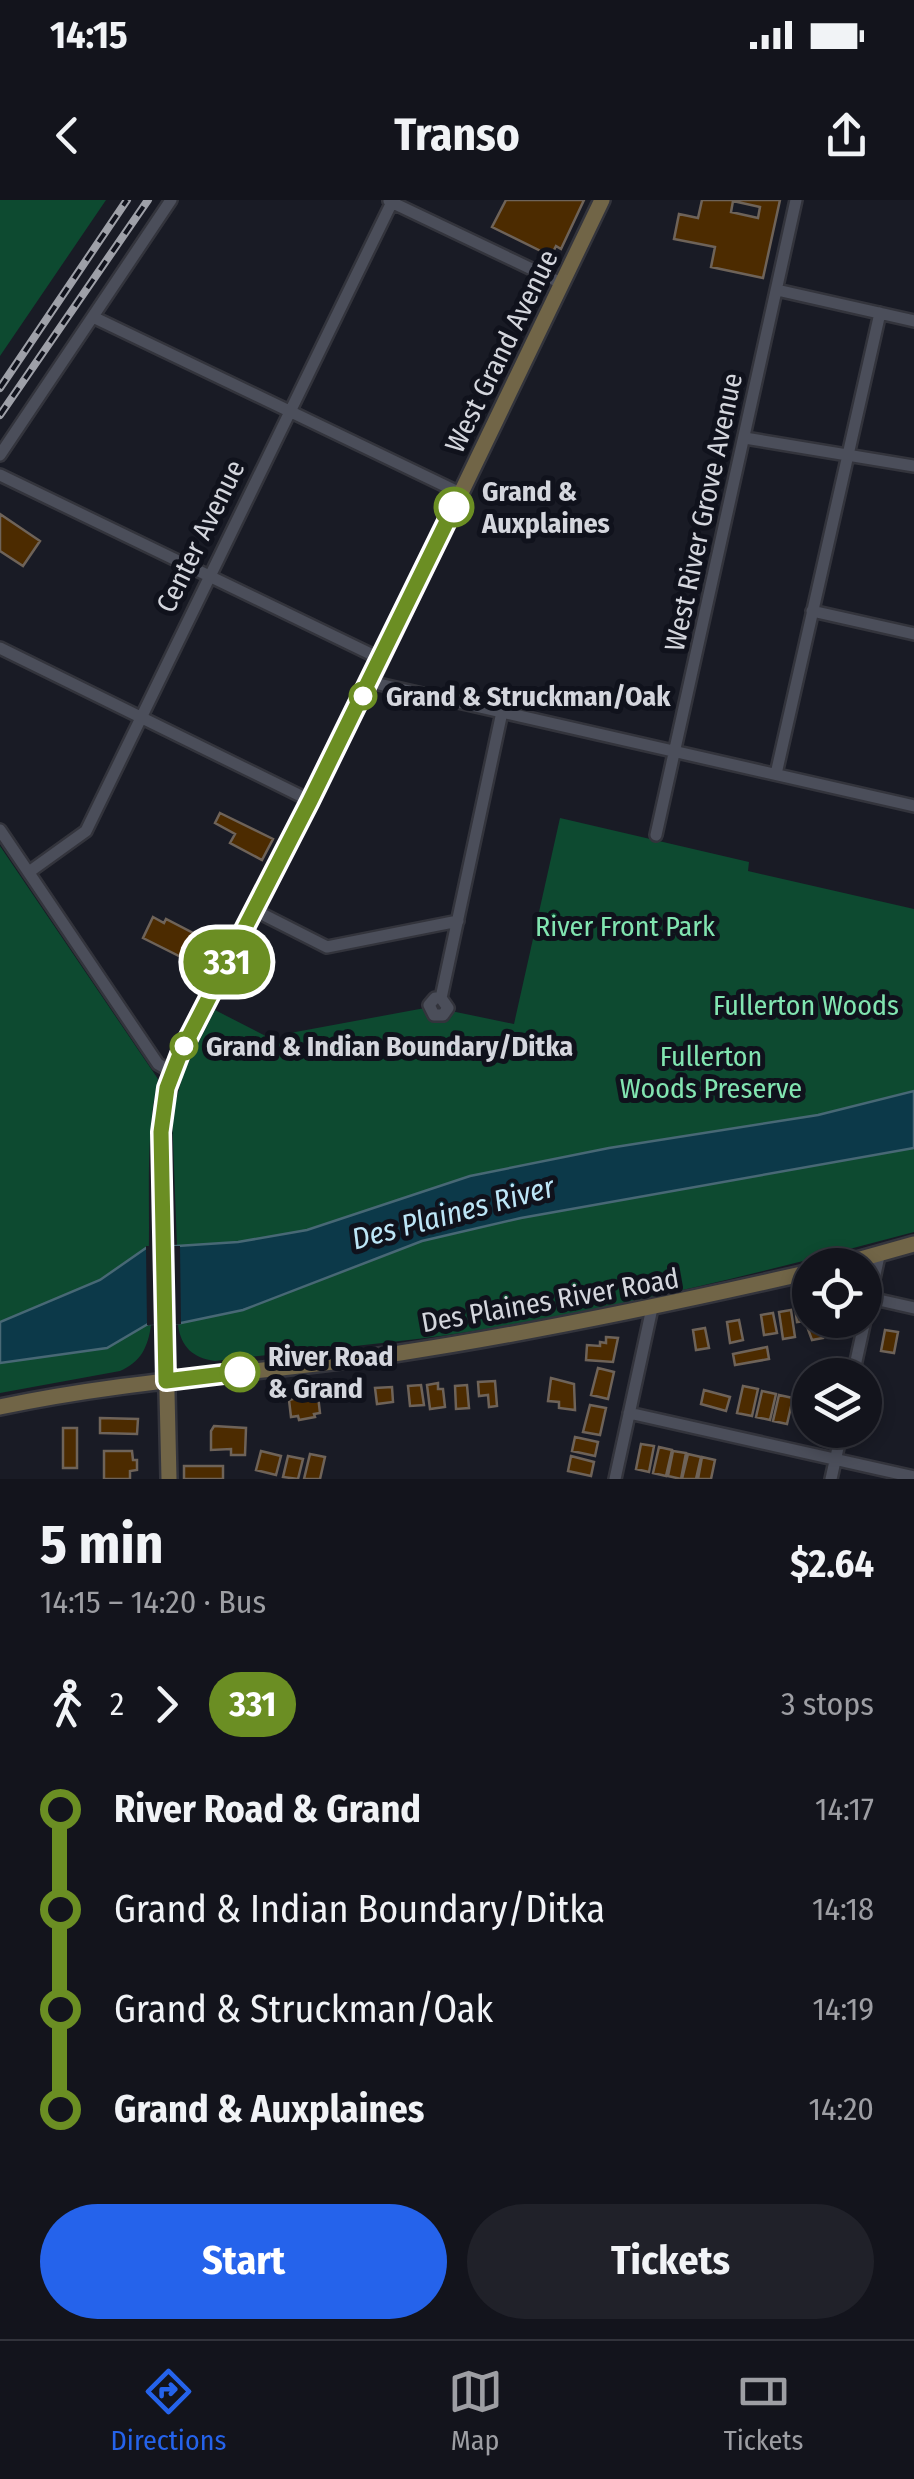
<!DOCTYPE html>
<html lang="en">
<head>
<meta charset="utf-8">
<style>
  :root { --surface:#13141c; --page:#202129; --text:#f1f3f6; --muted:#9d9ea3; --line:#32333b; --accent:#2563eb }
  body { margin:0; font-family:"Fira Sans Condensed",sans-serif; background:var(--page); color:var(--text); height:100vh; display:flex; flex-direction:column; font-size:38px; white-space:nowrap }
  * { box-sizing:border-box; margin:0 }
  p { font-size:32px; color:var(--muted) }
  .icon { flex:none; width:55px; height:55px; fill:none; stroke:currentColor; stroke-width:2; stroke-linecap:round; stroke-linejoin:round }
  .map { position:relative; height:1279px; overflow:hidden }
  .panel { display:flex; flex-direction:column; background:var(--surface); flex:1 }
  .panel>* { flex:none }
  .badge { padding:0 20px; border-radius:32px; font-size:35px; line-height:65px }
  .fabs { position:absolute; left:792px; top:1048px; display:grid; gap:20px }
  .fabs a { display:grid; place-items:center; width:90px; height:90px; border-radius:50%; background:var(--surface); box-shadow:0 5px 15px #0003,0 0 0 2px var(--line); font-size:50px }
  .map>.badge { position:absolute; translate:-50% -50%; box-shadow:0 0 0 5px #fff }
  .legs { display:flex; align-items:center; gap:15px; height:110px; padding:0 40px; font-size:32px }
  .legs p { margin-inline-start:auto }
  .head { display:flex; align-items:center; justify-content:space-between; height:170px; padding:0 40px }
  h1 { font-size:55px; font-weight:700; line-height:75px }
  .cta { display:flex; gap:20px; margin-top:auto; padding:20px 40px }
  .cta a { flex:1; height:115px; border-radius:60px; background:var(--accent); color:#fff; font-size:40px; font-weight:700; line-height:115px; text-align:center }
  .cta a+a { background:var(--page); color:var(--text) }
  ul { padding:0 40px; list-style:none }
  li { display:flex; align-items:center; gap:35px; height:100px; font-size:38px }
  li i { display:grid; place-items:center; width:15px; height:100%; margin:0 12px; background:currentColor }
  li i::after { content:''; width:25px; height:25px; margin:-12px; border:8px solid; border-radius:50%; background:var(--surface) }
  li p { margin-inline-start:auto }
  li:first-child i { background:linear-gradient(#0000 50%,currentColor 0) }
  li:last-child i { background:linear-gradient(currentColor 50%,#0000 0) }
  .status { display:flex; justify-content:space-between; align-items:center; height:70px; padding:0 50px; background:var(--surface); direction:ltr }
  .status svg { height:28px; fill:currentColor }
  header { display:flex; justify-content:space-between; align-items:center; height:130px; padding:0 40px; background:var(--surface); font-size:45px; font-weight:700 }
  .tab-bar { display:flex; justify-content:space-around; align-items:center; height:140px; border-top:2px solid var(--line); background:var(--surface); font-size:28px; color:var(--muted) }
  .tab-bar a { display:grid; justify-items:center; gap:5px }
  .tab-bar .active { color:var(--accent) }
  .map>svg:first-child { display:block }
  .green { fill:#0d4a30 }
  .water { fill:#0c3949; stroke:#486875; stroke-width:2.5 }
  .pier { fill:#191b25 }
  .building { fill:#4c2b00; stroke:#6e6359; stroke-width:2.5; fill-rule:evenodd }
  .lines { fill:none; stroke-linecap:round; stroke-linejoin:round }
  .minor-casing { stroke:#33343c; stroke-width:16 }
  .secondary-casing { stroke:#33343c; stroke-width:20 }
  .minor { stroke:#4b4e5a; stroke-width:11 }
  .secondary { stroke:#716547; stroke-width:15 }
  .rail-casing { stroke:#9ea0a8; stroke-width:8 }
  .rail { stroke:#10121c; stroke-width:4; stroke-dasharray:11; stroke-linecap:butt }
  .line-1-casing { stroke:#fff; stroke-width:22 }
  .line-1 { stroke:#6b8e23; stroke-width:15 }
  .stop-1-dot { fill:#fff; stroke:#6b8e23; stroke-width:5 }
  .labels { text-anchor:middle; stroke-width:10; stroke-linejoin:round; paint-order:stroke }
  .street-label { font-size:28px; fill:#d4d6dd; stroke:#10121c }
  .stop-label { font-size:28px; font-weight:bold; fill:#d4d6dd; stroke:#10121c; text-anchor:start }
  .park-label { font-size:28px; fill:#82e5b1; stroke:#10121c }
  .water-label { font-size:30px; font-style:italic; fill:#bde6f7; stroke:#10121c }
</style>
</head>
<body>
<div class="status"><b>14:15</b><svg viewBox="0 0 49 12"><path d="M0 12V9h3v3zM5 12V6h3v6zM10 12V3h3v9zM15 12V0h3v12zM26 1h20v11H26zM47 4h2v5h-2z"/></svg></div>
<header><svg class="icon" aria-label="back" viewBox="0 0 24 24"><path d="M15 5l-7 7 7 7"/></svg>Transo<svg class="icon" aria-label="share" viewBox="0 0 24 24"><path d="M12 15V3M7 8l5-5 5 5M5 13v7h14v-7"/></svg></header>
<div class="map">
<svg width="914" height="1279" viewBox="0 0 914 1279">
  <rect width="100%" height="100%" fill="#191b25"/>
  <path class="green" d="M0 0H106L0 156Z
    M560 618 749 662 748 671 914 709V1032C769 1071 622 1107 474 1131 388 1145 301 1150 215 1161 193 1158 181 1147 178 1125L181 1124 180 1046H177L172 915 184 871 215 810 283 845 290 833 425 808 427 816 437 821 447 818 451 811 514 824Z
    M0 646 158 879C147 928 149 977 149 1027 149 1057 148 1092 148 1126L151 1125C148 1147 141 1162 120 1171L0 1193Z"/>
  <path class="water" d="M914 891V948L521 1018 422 1041 243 1110 181 1123 148 1124 107 1148 0 1163V1122L100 1080 146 1048 238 1042 307 1030 470 976 609 948 818 915Z"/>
  <path class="pier" d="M146 1046H180L181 1124 147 1125Z"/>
  <path class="building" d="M506 0H584L561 49 556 46 551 56 492 27Z
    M702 0H780L763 78 711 67 715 47 674 39 679 14 698 18ZM733 1 760 7 758 18 731 12Z
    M0 314 40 341 23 366 0 351Z
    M220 613 273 639 262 660 230 643 235 634 215 623Z
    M153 717 164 723 166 719 197 735 195 739 215 749 205 769 143 738Z
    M810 1105V1120H821L823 1138 812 1140 805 1121 797 1122 795 1107Z
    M791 1110 795 1137 783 1139 779 1112Z
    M773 1113 777 1133 764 1135 761 1115Z
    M739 1120 743 1140 730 1143 727 1122Z
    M705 1128 709 1148 696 1150 693 1130Z
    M885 1130 898 1132 894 1153 881 1151Z
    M606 1137 618 1138 613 1162 586 1160 587 1145 600 1146V1142L606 1143Z
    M767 1147 769 1159 735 1165 733 1154Z
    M598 1168 614 1172 608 1199 591 1195Z
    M551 1178 574 1184 575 1210 559 1208V1202L548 1201Z
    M495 1181 497 1206 489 1207 488 1195 479 1196 478 1182Z
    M438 1183V1189H443L445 1207 430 1209 427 1185Z
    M421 1185 424 1205 410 1206 408 1186Z
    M467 1185 469 1208 456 1209 455 1186Z
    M743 1186 758 1189 752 1216 737 1213Z
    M392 1187 393 1202 377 1204 375 1188Z
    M704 1190 730 1197 726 1211 701 1204Z
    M762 1191 776 1194 770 1220 756 1217Z
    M779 1195 793 1198 787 1224 773 1221Z
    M304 1196H318L320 1213 314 1214 315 1217 299 1220 298 1216 291 1217 289 1200Z
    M590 1205 606 1208 600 1235 583 1232Z
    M100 1218 138 1219 137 1234 100 1233Z
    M214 1226 246 1228 245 1255H231V1249L211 1250V1231Z
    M63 1228H77V1268H63Z
    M575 1237 598 1242 595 1256 572 1251Z
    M641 1244 654 1246 649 1272 636 1269Z
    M659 1247 672 1250 666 1276 653 1273Z
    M104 1251H132L133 1260H137V1270L130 1271V1279H104Z
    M261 1251 281 1256 276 1275 256 1270Z
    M673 1251 686 1253 681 1279 668 1276Z
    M310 1254 325 1257 320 1279H304Z
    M688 1254 701 1257 696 1279H682Z
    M288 1256 303 1259 298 1279 283 1277Z
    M571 1256 594 1262 591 1276 568 1271Z
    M702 1257 715 1260 711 1279H698Z
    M184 1266H223V1279H184Z"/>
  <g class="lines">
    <g class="minor-casing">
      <path id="minor" d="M389 1 561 83
        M777 90 914 121
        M93 117 460 293
        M745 238 914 266
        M0 255 171 0
        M0 275 381 459
        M812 411 914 434
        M0 448 311 601
        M370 482 914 606
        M776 574 880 113
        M0 630 158 864 172 872
        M656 635 796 0
        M29 672 86 631 393 0
        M254 710 327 747 458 721
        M441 798H435L429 805 434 815H443L448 808 441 798 502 512
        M870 1098 914 1108
        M853 1175 879 1056
        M629 1213 914 1277
        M615 1279 652 1108
        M831 1279 842 1230"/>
    </g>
    <g class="secondary-casing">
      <path id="secondary" d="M839 1065 914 1044
        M0 1207C131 1179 267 1173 400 1153 538 1132 674 1103 810 1072
        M169 1279 161 932 163 908 172 872 370 482 602 0"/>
    </g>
    <use href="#minor" class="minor"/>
    <use href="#secondary" class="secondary"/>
    <g class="rail-casing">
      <path id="rail" d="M0 188 127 0
        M0 215 148 0"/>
    </g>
    <use href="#rail" class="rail"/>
  </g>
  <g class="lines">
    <g class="line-1-casing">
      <path id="line-1" d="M240 1172 166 1181 161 932 167 888 180 854 310 601 454 307"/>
    </g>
    <use href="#line-1" class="line-1"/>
  </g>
  <g class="stop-1-dot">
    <circle cx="454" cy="307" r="18"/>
    <circle cx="363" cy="496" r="12"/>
    <circle cx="184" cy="846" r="12"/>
    <circle cx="240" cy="1172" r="18"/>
  </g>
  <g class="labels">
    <g class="street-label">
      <text transform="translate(501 151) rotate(-64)" y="10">West Grand Avenue</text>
      <text transform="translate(703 312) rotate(-78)" y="10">West River Grove Avenue</text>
      <text transform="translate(200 336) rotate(-64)" y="10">Center Avenue</text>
      <text transform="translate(550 1100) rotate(-10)" y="10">Des Plaines River Road</text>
    </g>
    <g class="stop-label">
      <text x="482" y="301">Grand &amp;<tspan x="482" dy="32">Auxplaines</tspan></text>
      <text x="386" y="506">Grand &amp; Struckman/Oak</text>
      <text x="206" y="856">Grand &amp; Indian Boundary/Ditka</text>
      <text x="268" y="1166">River Road<tspan x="268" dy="32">&amp; Grand</tspan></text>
    </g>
    <g class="park-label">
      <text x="625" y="736">River Front Park</text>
      <text x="806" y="815">Fullerton Woods</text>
      <text x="711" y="866">Fullerton<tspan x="711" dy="32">Woods Preserve</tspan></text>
    </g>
    <g class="water-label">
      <text transform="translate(453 1013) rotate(-15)" y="10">Des Plaines River</text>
    </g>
  </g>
</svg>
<div class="fabs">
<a><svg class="icon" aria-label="locate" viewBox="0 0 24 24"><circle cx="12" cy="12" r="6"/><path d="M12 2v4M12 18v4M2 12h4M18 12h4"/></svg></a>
<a><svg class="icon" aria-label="layers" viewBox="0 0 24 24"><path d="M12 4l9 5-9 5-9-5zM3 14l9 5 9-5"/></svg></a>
</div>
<b class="badge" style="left:227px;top:762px;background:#6b8e23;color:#fff">331</b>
</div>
<section class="panel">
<div class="head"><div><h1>5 min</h1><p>14:15 – 14:20 · Bus</p></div><b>$2.64</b></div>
<div class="legs"><svg class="icon" aria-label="walk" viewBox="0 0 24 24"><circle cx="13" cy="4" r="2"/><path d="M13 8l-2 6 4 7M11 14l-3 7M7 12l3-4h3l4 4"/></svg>2<svg class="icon" aria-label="forward" viewBox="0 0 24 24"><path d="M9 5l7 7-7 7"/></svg><b class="badge" style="background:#6b8e23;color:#fff">331</b><p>3 stops</p></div>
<ul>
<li><i style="color:#6b8e23"></i><b>River Road &amp; Grand</b><p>14:17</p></li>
<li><i style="color:#6b8e23"></i><span>Grand &amp; Indian Boundary/Ditka</span><p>14:18</p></li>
<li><i style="color:#6b8e23"></i><span>Grand &amp; Struckman/Oak</span><p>14:19</p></li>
<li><i style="color:#6b8e23"></i><b>Grand &amp; Auxplaines</b><p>14:20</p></li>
</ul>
<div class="cta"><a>Start</a><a>Tickets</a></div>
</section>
<nav class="tab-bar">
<a class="active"><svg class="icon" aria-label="directions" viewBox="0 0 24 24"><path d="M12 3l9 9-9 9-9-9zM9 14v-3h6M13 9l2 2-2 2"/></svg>Directions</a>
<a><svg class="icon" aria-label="map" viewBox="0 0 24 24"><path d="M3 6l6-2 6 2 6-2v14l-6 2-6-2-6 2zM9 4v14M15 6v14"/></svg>Map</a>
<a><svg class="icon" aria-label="tickets" viewBox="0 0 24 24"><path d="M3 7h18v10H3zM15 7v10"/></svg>Tickets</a>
</nav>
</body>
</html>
